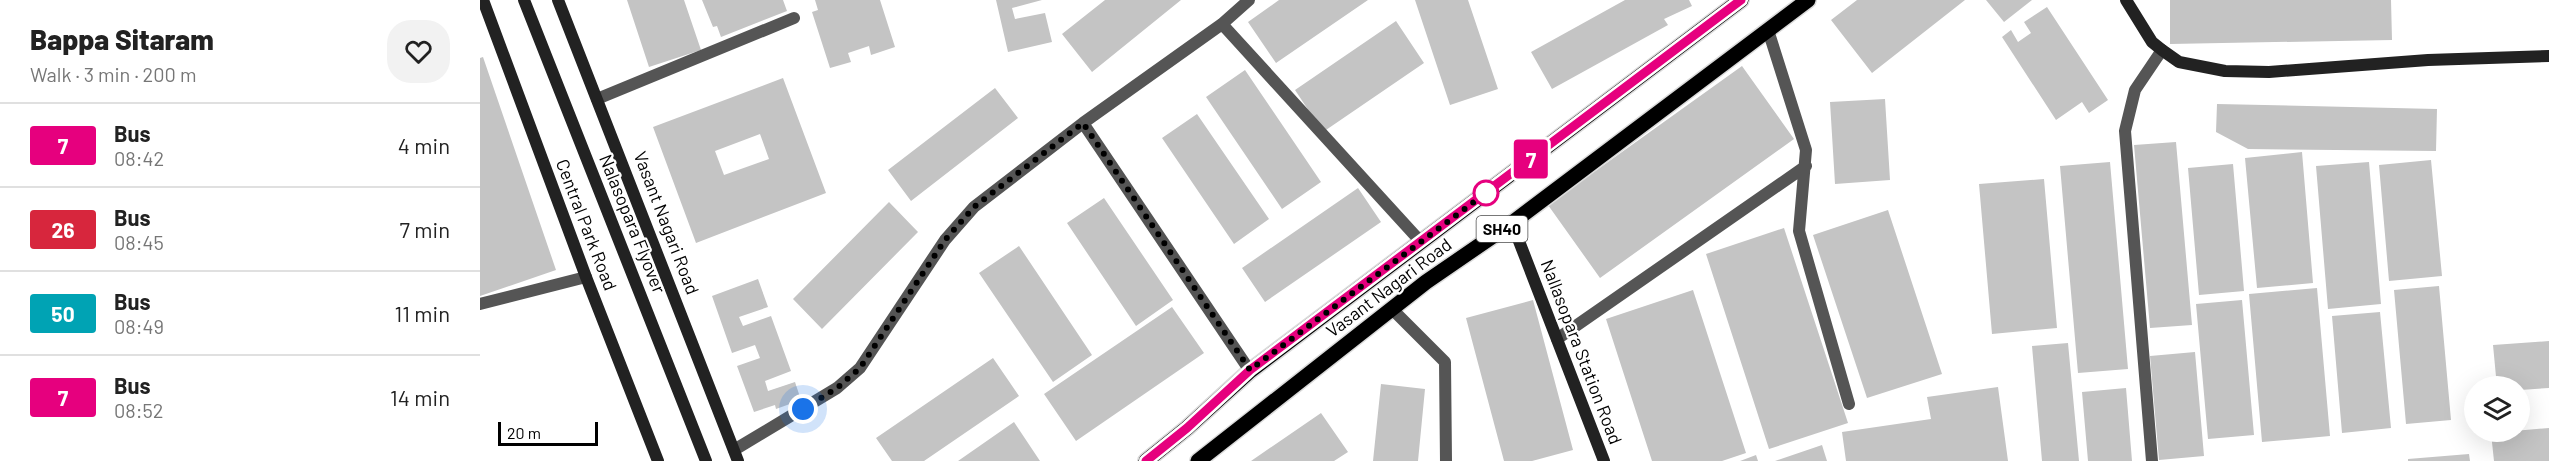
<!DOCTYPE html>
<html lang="en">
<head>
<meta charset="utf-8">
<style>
  :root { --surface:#fff; --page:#f2f2f2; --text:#222; --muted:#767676; --line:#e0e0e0 }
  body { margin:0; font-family:Barlow,sans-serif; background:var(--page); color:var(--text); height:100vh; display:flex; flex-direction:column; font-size:22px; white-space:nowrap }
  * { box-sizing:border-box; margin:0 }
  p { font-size:20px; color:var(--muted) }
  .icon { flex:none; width:33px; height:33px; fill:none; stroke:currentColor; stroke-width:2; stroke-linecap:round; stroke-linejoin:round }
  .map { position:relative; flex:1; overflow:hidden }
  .side { display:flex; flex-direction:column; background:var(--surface); width:480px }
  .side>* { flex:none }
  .badge { padding:0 12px; border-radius:4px; font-size:21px; line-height:39px }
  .controls { position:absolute; left:1984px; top:376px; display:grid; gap:12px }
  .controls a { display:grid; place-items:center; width:66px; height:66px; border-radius:50%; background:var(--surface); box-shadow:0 6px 24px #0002; font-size:30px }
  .scale { position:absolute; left:18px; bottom:15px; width:100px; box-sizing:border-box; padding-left:6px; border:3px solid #000; border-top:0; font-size:16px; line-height:21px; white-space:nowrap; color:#000; -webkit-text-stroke:4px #fff; paint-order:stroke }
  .you { position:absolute; width:30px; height:30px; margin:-15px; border:4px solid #fff; border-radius:50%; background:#1a73e8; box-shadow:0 0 0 9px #1a73e833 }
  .map>.badge { position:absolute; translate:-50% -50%; box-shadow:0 0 0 3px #fff }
  .round { display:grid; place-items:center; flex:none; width:63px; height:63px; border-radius:24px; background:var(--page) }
  .summary { display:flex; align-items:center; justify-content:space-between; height:102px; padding:0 30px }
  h1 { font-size:28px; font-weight:800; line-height:45px }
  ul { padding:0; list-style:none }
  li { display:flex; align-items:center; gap:18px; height:84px; padding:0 30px; border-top:2px solid var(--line) }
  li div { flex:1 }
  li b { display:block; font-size:22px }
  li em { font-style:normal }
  li .badge { min-width:66px; font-weight:700; text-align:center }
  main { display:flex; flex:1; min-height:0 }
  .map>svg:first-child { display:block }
  .building { fill:#c4c4c4; fill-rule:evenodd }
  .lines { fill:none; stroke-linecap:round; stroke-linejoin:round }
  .primary-casing { stroke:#dbdbdb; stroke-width:18 }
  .lane { stroke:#555; stroke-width:12 }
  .street { stroke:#555; stroke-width:12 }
  .secondary { stroke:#222; stroke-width:12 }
  .primary { stroke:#000; stroke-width:15 }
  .line-casing { stroke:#fff; stroke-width:14 }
  .line { stroke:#e6007e; stroke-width:9 }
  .walk { stroke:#000; stroke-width:6; stroke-dasharray:0 10.8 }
  .stop-dot { fill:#fff; stroke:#e6007e; stroke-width:3 }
  .labels { text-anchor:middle; stroke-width:4.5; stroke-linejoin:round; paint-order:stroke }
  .shield { fill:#fff; stroke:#4c4c4c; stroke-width:1.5 }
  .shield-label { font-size:16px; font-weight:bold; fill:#000 }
  .street-label { font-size:18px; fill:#000; stroke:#fff }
</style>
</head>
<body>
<main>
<section class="side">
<div class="summary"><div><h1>Bappa Sitaram</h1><p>Walk · 3 min · 200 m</p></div><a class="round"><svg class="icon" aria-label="heart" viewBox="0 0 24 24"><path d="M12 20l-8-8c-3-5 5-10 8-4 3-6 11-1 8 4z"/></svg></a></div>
<ul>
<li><span class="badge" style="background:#e6007e;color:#fff">7</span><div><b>Bus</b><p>08:42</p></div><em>4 min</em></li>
<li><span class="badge" style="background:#d7263d;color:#fff">26</span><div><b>Bus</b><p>08:45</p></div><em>7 min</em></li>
<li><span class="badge" style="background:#00a3b4;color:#fff">50</span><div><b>Bus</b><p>08:49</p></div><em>11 min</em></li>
<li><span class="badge" style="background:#e6007e;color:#fff">7</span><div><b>Bus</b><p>08:52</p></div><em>14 min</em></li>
</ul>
</section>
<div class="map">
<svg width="2069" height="461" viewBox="0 0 2069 461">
  <rect width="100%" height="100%" fill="#fff"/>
  <path class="building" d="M147 0H204L221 50 169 67Z
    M222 0H303L307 11 241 37 237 26 233 27Z
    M335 0H400L415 47 391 55 389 46 368 53 371 62 350 68 332 12 338 10Z
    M516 0H562L532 8 535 19 565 13 572 42 528 52Z
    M625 0H701L612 72 582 34Z
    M799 0H888L796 63 768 22Z
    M935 0H988L1018 89 970 105Z
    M1145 0H1209L1212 6 1184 19 1188 25 1072 89 1051 52Z
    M1377 0H1485L1392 73 1351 20Z
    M1506 0H1552L1524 22Z
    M1690 0H1911L1912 40 1690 44Z
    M1567 7 1628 100 1609 113 1602 102 1576 120 1522 37 1531 30 1538 42 1551 33 1544 22Z
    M916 21 944 63 843 132 815 90Z
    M3 57 76 270 0 296V58Z
    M1262 66 1314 139 1120 278 1068 205Z
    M765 70 841 182 802 209 726 97Z
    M303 78 346 193 216 243 173 127ZM280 134 289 159 244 175 235 151Z
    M515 88 538 118 431 201 408 170Z
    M1405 99 1410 180 1355 184 1350 102Z
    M1737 104 1957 109 1956 151 1768 149 1736 132Z
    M717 114 789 219 754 244 682 138Z
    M1696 142 1712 325 1670 328 1654 145Z
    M1822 152 1833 283 1777 288 1765 158Z
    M1951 160 1962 276 1909 281 1899 165Z
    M1630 162 1648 369 1598 373 1580 166Z
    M1889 162 1901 304 1848 309 1836 166Z
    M1753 164 1764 291 1719 295 1708 168Z
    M1564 179 1577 328 1512 334 1499 184Z
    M878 188 901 222 785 302 762 268Z
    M624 198 693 300 656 326 587 223Z
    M409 202 438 232 342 329 313 299Z
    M1408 210 1462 374 1387 398 1333 235Z
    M1304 228 1368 423 1289 449 1226 254Z
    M539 246 612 355 573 382 499 273Z
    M278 279 288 307 259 317 263 326 291 316 311 371 285 381 288 391 315 382 321 400 296 409 295 405 274 412 257 366 280 358 275 345 252 353 232 296Z
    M1959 286 1971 420 1926 424 1914 290Z
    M1837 288 1850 436 1782 442 1769 294Z
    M1213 290 1266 453 1242 461H1172L1126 319Z
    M1053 300 1093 450 1052 461H1024L986 318Z
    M1762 300 1774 435 1728 439 1716 304Z
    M692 307 724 353 596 441 564 394Z
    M1900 312 1911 428 1862 433 1852 316Z
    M2069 341V388L2040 390V387H2017L2013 345Z
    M1588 343 1599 461H1562L1552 346Z
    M1715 352 1724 456 1679 460 1670 356Z
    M513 358 539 396 444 461H412L396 438Z
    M901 384 945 389 938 461H893Z
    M1518 387 1528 461H1366L1362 432 1451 419 1447 397Z
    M1646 388 1652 461H1608L1602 392Z
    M841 413 868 452 854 461H771Z
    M534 422 560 461H478Z
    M2069 428V461H2014L2011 433Z
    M1342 445 1347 461H1295Z
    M1989 454 1990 461H1928V459Z
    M1276 455 1278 461H1260Z"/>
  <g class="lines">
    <g class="primary-casing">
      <path id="primary" d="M666 461 707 428 770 371 1261 0
        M718 461 946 282 1032 223 1328 0"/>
    </g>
    <path class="lane" d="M0 304 106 277
      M912 309 965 362 966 461"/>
    <path class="street" d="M742 24 941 242
      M1288 30 1326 150 1319 231 1369 404
      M117 99 314 18
      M603 123 770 371
      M1077 339 1326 166
      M254 450 357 388 380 368 465 240 494 207 603 123 742 24 769 0
      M1672 461 1645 131 1655 90 1682 50"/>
    <path class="secondary" d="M3 0 106 277 178 461
      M44 0 226 461
      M78 0 258 461
      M1646 0 1672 42 1682 50 1699 62 1745 71 1789 72 1948 60 2069 56
      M1032 223 1124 461"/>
    <use href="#primary" class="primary"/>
  </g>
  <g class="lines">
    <g class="line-casing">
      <path id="line" d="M666 461 707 428 770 370 1261 0"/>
    </g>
    <use href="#line" class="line"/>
    <path class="walk" d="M323 409 357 388 380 368 465 240 494 207 603 123 770 370 1006 193"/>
  </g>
  <circle class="stop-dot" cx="1006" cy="193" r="12"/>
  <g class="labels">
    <rect class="shield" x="996.5" y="216" width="51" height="26" rx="4.5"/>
    <g class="shield-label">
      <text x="1022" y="235">SH40</text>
    </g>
    <g class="street-label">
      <text transform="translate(186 223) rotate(69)" y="6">Vasant Nagari Road</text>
      <text transform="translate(152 224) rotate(68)" y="6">Nalasopara Flyover</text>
      <text transform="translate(106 225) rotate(69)" y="6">Central Park Road</text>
      <text transform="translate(909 288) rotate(-37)" y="6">Vasant Nagari Road</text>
      <text transform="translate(1101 352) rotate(69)" y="6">Nallasopara Station Road</text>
    </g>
  </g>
</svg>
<div class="controls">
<a><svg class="icon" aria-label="layers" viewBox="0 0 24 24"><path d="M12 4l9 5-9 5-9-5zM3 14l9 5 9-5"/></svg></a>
</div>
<div class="scale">20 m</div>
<div class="you" style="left:323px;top:409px"></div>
<b class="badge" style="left:1051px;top:159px;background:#e6007e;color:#fff">7</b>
</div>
</main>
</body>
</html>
